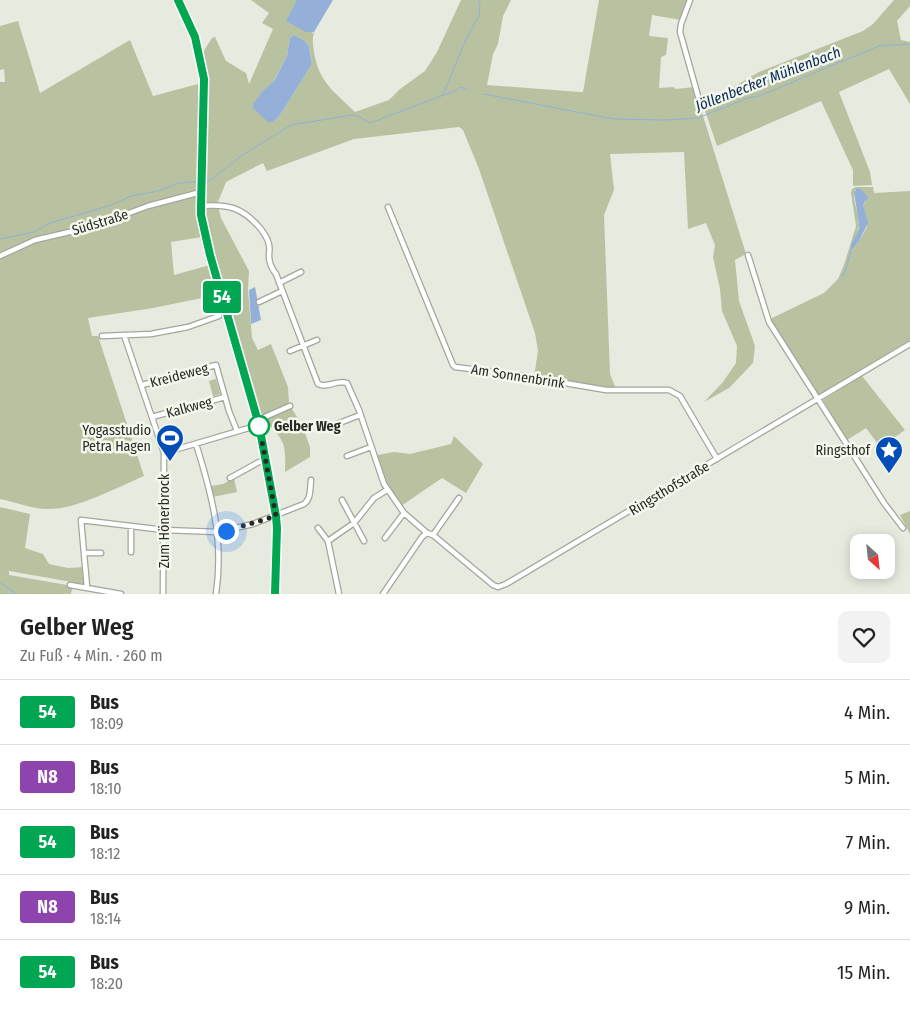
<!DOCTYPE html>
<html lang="de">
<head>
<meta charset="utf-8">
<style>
  :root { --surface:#fff; --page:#f2f2f2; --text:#222; --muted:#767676; --line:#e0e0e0 }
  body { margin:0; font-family:"Fira Sans Condensed",sans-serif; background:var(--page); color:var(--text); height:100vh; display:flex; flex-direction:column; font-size:19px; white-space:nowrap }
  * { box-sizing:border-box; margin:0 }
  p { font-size:16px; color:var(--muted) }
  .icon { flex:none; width:28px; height:28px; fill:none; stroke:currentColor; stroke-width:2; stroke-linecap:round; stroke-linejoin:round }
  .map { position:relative; height:594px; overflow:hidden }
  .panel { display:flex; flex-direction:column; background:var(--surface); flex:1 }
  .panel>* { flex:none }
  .badge { padding:0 10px; border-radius:4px; font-size:18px; line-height:32px }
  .needle { width:32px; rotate:153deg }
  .tools { position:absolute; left:850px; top:534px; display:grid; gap:10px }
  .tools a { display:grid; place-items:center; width:45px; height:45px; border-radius:10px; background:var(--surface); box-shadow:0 2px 12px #0003; font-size:25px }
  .you { position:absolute; width:25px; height:25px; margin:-12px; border:4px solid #fff; border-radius:50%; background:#1a73e8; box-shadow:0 0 0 8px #1a73e833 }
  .map>.badge { position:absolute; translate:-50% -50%; box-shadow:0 0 0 2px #fff }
  .round { display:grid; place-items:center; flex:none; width:52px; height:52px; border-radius:10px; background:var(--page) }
  .headline { display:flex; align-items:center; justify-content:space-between; height:85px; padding:0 20px }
  h1 { font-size:24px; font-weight:600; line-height:38px }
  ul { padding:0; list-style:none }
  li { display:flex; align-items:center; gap:15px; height:65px; padding:0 20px; border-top:1px solid var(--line) }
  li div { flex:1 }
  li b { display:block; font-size:19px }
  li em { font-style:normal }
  li .badge { min-width:55px; font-weight:700; text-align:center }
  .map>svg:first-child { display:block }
  .green { fill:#b8c2a0; fill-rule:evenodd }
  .water { fill:#94afd8 }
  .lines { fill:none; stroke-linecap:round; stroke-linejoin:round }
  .stream { stroke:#94afd8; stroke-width:1 }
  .minor-casing { stroke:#a3a69b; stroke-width:7 }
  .major-casing { stroke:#5779ae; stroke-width:8 }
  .minor { stroke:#fff; stroke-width:4.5 }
  .major { stroke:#aac8fb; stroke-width:5.5 }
  .line-casing { stroke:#fff; stroke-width:11 }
  .line { stroke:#00a651; stroke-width:8 }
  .walk { stroke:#282925; stroke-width:5; stroke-dasharray:0 9 }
  .stop-dot { fill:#fff; stroke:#00a651; stroke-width:2.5 }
  .labels { text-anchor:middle; stroke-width:5; stroke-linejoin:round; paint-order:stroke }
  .street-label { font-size:14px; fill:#282925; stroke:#f4f8ec }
  .stop-label { font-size:14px; font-weight:bold; fill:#282925; stroke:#f4f8ec; text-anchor:start }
  .poi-label { font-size:14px; fill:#282925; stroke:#f4f8ec; text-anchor:end }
  .water-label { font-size:15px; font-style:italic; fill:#09295a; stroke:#f4f8ec }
</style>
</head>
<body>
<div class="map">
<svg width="910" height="594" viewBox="0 0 910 594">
  <rect width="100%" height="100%" fill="#e7eadf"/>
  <path class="green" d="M251 0H297V3L312 33 314 32C312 39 313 45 314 52 319 83 334 91 355 112L389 100 400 89 425 71 437 52 461 0H511L503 16 498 44 493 54 487 85 580 92H583L599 0H688L681 20 652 15 649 36 668 38 666 55 661 57 659 88 673 87 676 89 694 87 746 254 735 260 739 301 755 346 753 363 729 388 704 402 723 382 736 363 737 346 722 311 720 289 713 257 715 245 706 223 688 229 684 152 610 154 614 190 604 215 610 374 616 389H606L534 377 538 351 535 333 479 169 463 130 459 127 354 139 267 171 263 163 226 182 218 202H204L203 181 207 82 203 52 212 38 215 37 226 61 246 73 249 84 273 29 262 23 269 13ZM293 35C310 41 310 47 312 64L280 115 273 122 272 84 287 56 290 38Z
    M894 0H910V6L897 21 901 40 910 42V104L889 69 839 92 870 172 872 185 853 186V170L821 101 717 146 700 96 720 95 759 72 863 31 873 24Z
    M18 21 40 93 130 40 153 96 198 84V146L199 147 198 189 147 204 102 222 36 238 0 255V82H5L4 69 0 70V26Z
    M856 187H873L874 193 910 191V340L819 395 770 319 824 293 838 279 844 265 856 226 851 193 852 189ZM855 189 866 201 863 205 867 227 859 241 852 251C850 241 859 235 859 225 859 213 852 201 855 189Z
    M196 194 198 195V214L202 237 171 242 174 275 210 265 223 307 214 314 207 297 153 308 88 318 92 336H98L144 476C118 487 74 511 45 509 30 508 15 502 0 499V258L35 242 92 228 148 207Z
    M218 206 221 218 249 271 248 290 252 338 258 350 271 344 288 387 289 404 302 425 310 447V457L285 472C286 441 285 443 265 420H262L217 269 204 210 206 208Z
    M862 376 905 430 885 444H878L866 428 847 440 823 400Z
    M216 379 220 394 213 396 209 381Z
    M454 436 483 464 466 493 442 478 401 506 385 482 377 455 394 452 410 454 451 444Z
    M234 478 237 492 213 497 211 486 223 484Z
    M0 507 30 514 25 548 43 554 49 564 68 568 84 567 86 582 83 584 9 571V575L73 586 71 594H0Z
    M910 511V534L900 515Z"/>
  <path class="water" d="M297 0H333L314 32H306L286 21Z
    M293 35C311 42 309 46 312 64L280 115 273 122H268L253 108V104L263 91 274 81 287 56 290 38Z
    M857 188 862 190 868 197 863 205 868 223 859 241 851 252V245L859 229V224L854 192Z
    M255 287 261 320 251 324 249 290Z"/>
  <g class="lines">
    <path class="stream" d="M484 94 613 119 666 120 698 118 748 98 759 96 879 46 910 44
      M443 95 467 37 479 16 480 5 478 0
      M205 182 209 181 241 156 291 125 352 115 358 116 370 123 457 90 460 87 466 89
      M0 239 34 232 50 223 109 206 131 196 158 191 179 183 196 182
      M843 277 851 252
      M0 583 17 594"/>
    <g class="minor-casing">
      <path id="minor" d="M690 0 681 24 680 32 698 96
        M201 206C228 204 242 207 260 228 264 233 268 238 269 245 270 249 269 252 269 256 269 263 272 269 276 274L318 384C328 389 337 379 347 383L359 410 384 484 404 513 427 533
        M388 207 453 365 455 367 518 375 606 390H669L680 396 717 459
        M748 255 769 322 884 503 903 528
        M0 256 35 240 91 227 148 206 201 192
        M279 283 301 272
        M259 302 282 291
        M124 335 164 453 163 594
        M102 336 151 334 188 327 219 316
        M290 351 317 340
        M142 385 216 365 229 411 237 431
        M152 417 225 397
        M258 420 290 406
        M324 429 360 415
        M196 444C212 495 224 540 216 594
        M164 453 259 425
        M347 456 371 447
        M230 478 259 462 266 460
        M342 500 364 541
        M318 528 328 541
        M433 535 459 498
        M385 538 404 513
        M131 552V526
        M84 553H101
        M70 585 121 594
        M87 587 81 520 164 530 218 532 253 524 304 504C311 499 310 489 311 480
        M339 594 328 541 354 523 374 498 387 490
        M383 594 422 537 427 533 433 535 493 585 498 587 506 584 910 344"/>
    </g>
    <g class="major-casing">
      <path id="major" d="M178 0 195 37 204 79 201 215 210 255 258 420 276 516 277 528 275 594"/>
    </g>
    <use href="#minor" class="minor"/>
    <use href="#major" class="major"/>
  </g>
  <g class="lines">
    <g class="line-casing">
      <path id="line" d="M178 0 195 37 204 79 201 206V215L210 255 259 425 276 516 277 528 275 594"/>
    </g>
    <use href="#line" class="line"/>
    <path class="walk" d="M226 531 276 516 259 425V426"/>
  </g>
  <defs>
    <g id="stadium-pin" transform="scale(1.4375)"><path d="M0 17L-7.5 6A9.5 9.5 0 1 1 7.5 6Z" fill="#014eb8" stroke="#f4f8ec"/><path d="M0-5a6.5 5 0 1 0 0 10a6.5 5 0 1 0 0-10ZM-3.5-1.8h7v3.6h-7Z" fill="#fff"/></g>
    <g id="sight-pin" transform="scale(1.4375)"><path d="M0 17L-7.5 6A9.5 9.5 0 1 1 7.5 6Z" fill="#014eb8" stroke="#f4f8ec"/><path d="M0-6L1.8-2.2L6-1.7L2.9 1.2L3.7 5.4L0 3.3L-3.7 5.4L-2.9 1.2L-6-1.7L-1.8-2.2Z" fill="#fff"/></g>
  </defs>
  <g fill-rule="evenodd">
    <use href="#stadium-pin" x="170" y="438"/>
    <use href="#sight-pin" x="889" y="450"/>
  </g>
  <circle class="stop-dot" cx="259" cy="426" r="10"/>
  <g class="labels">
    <g class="street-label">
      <text transform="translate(100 222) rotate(-17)" y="5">Südstraße</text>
      <text transform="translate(179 375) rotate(-15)" y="5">Kreideweg</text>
      <text transform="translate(518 376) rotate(9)" y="5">Am Sonnenbrink</text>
      <text transform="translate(189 407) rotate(-15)" y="5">Kalkweg</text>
      <text transform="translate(669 488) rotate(-31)" y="5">Ringsthofstraße</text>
      <text transform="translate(164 521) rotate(-90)" y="5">Zum Hönerbrock</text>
    </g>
    <g class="stop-label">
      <text x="274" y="431">Gelber Weg</text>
    </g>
    <g class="poi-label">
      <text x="151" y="435">Yogasstudio<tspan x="151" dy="16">Petra Hagen</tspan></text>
      <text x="870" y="455">Ringsthof</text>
    </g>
    <g class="water-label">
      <text transform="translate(768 79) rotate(-21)" y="5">Jöllenbecker Mühlenbach</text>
    </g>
  </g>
</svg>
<div class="tools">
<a><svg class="needle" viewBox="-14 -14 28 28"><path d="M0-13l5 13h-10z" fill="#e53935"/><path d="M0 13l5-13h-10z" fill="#767676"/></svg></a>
</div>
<div class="you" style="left:226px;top:531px"></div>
<b class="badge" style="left:222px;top:297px;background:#00a651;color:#fff">54</b>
</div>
<section class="panel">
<div class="headline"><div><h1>Gelber Weg</h1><p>Zu Fuß · 4 Min. · 260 m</p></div><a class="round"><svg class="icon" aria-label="heart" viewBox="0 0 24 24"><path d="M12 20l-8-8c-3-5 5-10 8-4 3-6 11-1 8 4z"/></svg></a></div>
<ul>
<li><span class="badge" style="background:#00a651;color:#fff">54</span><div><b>Bus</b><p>18:09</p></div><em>4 Min.</em></li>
<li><span class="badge" style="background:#8e44ad;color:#fff">N8</span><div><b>Bus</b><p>18:10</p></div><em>5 Min.</em></li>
<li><span class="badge" style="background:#00a651;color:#fff">54</span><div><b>Bus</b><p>18:12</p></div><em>7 Min.</em></li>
<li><span class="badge" style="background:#8e44ad;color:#fff">N8</span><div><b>Bus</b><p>18:14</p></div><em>9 Min.</em></li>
<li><span class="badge" style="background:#00a651;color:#fff">54</span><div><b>Bus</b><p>18:20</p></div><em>15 Min.</em></li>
</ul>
</section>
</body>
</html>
